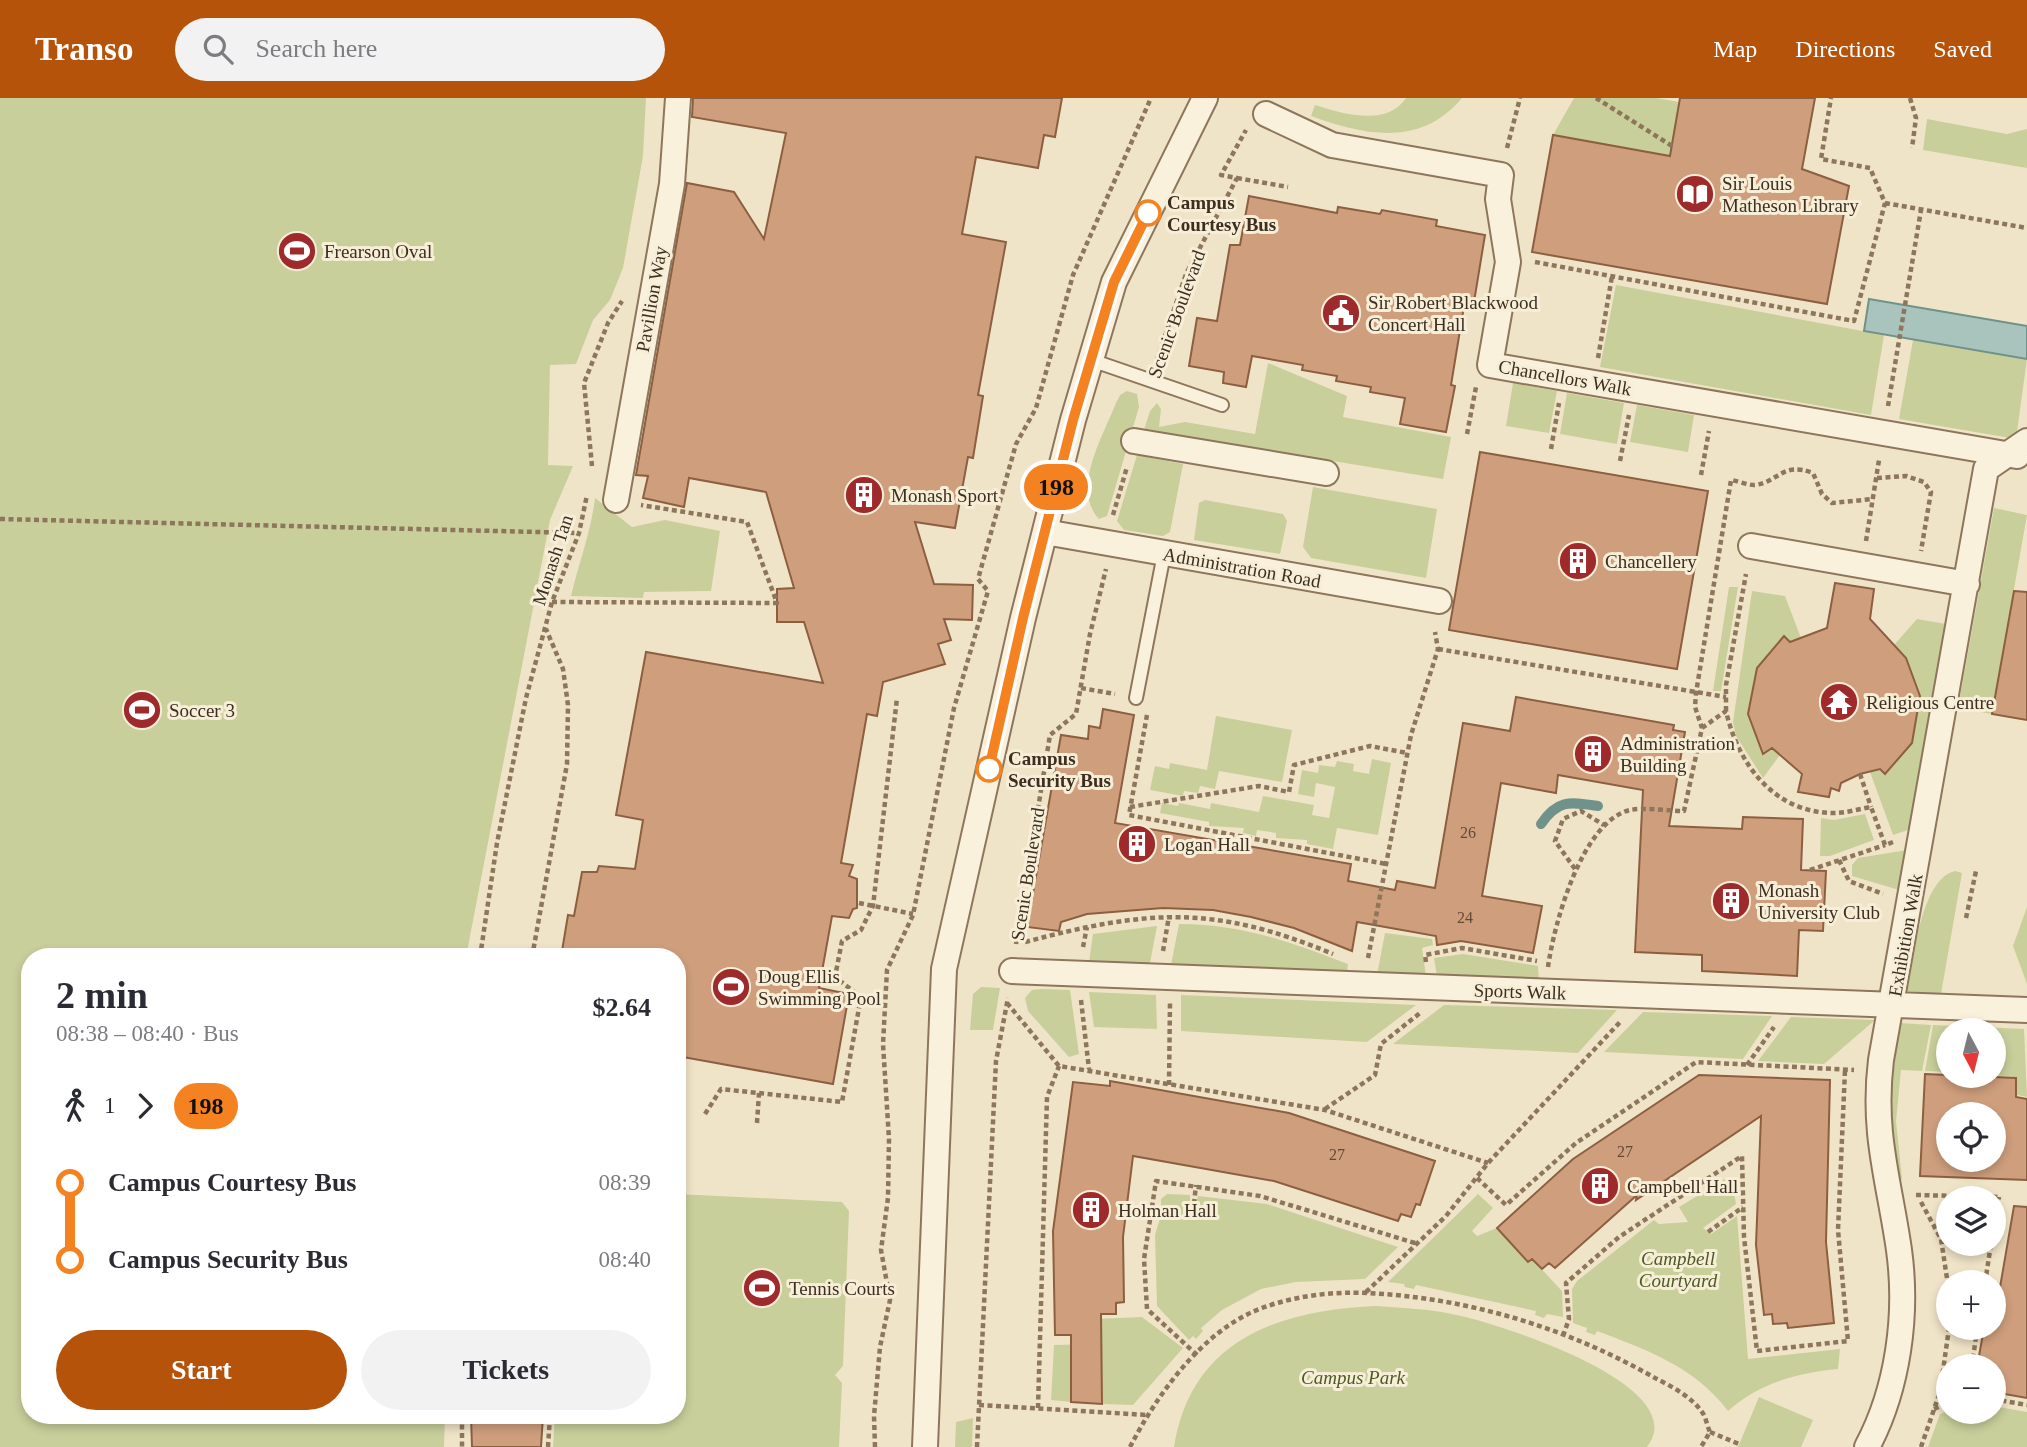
<!DOCTYPE html>
<html lang="en">
<head>
<meta charset="utf-8">
<style>
  :root { --surface:#fff; --page:#f2f2f3; --text:#2b2b33; --muted:#7c7c81; --accent:#b45309 }
  body { margin:0; font-family:Georgia,serif; background:var(--page); color:var(--text); height:100vh; display:flex; flex-direction:column; font-size:26px; white-space:nowrap }
  * { box-sizing:border-box; margin:0 }
  p { font-size:23px; color:var(--muted) }
  .icon { flex:none; width:38px; height:38px; fill:none; stroke:currentColor; stroke-width:2; stroke-linecap:round; stroke-linejoin:round }
  .map { position:relative; flex:1; overflow:hidden }
  .sheet { position:absolute; left:21px; top:850px; width:665px; height:476px; display:flex; flex-direction:column; background:var(--surface); border-radius:28px; box-shadow:0 4px 10px #0003 }
  .sheet>* { flex:none }
  .badge { padding:0 14px; border-radius:23px; font-size:24px; line-height:46px }
  .needle { width:46px; rotate:173deg }
  .controls { position:absolute; left:1936px; top:920px; display:grid; gap:14px }
  .controls a { display:grid; place-items:center; width:70px; height:70px; border-radius:50%; background:var(--surface); box-shadow:0 4px 10px #0003; font-size:35px }
  .map>.badge { position:absolute; translate:-50% -50%; box-shadow:0 0 0 4px #fff }
  .legs { display:flex; align-items:center; gap:10px; height:77px; padding:0 35px; font-size:23px }
  .legs p { margin-inline-start:auto }
  .summary { display:flex; align-items:center; justify-content:space-between; height:119px; padding:0 35px }
  h1 { font-size:38px; font-weight:700; line-height:52px }
  .action { display:flex; gap:14px; margin-top:auto; padding:14px 35px }
  .action a { flex:1; height:80px; border-radius:42px; background:var(--accent); color:#fff; font-size:28px; font-weight:700; line-height:80px; text-align:center }
  .action a+a { background:var(--page); color:var(--text) }
  ul { padding:0 35px; list-style:none }
  li { display:flex; align-items:center; gap:24px; height:77px; font-size:26px }
  li i { display:grid; place-items:center; width:10px; height:100%; margin:0 9px; background:currentColor }
  li i::after { content:''; width:18px; height:18px; margin:-9px; border:5px solid; border-radius:50%; background:var(--surface) }
  li p { margin-inline-start:auto }
  li:first-child i { background:linear-gradient(#0000 50%,currentColor 0) }
  li:last-child i { background:linear-gradient(currentColor 50%,#0000 0) }
  header { display:flex; align-items:center; gap:42px; box-sizing:border-box; height:98px; padding:0 35px; background:var(--accent); color:#fff }
  header strong { font-size:33px }
  nav { display:flex; gap:38px; margin-inline-start:auto; font-size:24px }
  .search { width:490px; height:63px; background:var(--page); display:flex; align-items:center; gap:18px; box-sizing:border-box; padding:0 24px; border-radius:38px; color:var(--muted); font-size:26px }
  .map>svg:first-child { display:block }
  .green { fill:#c9cf9b }
  .water { fill:#a9c4bc; stroke:#6f938a; stroke-width:2 }
  .lines { fill:none; stroke-linecap:round; stroke-linejoin:round }
  .stream { stroke:#6f938a; stroke-width:10 }
  .building { fill:#cf9f7d; stroke:#8d5f41; stroke-width:2; fill-rule:evenodd }
  .lane-casing { stroke:#8d765c; stroke-width:16 }
  .street-casing { stroke:#8d765c; stroke-width:28 }
  .path { stroke:#8d765c; stroke-width:4.5; stroke-dasharray:5 3.5; stroke-linecap:butt }
  .lane { stroke:#faf1dc; stroke-width:12 }
  .street { stroke:#faf1dc; stroke-width:24 }
  .line-1-casing { stroke:#fff; stroke-width:16 }
  .line-1 { stroke:#f58220; stroke-width:10 }
  .stop-1-dot { fill:#fff; stroke:#f58220; stroke-width:3.5 }
  .labels { text-anchor:middle; stroke-width:6; stroke-linejoin:round; paint-order:stroke }
  .number-label { font-size:16px; fill:#624a37 }
  .poi-label { font-size:19px; fill:#3d2e20; stroke:#f7eed8; text-anchor:start }
  .stop-label { font-size:19px; font-weight:bold; fill:#3d2e20; stroke:#f7eed8; text-anchor:start }
  .street-label { font-size:19px; fill:#3d2e20; stroke:#f7eed8 }
  .park-label { font-size:19px; font-style:italic; fill:#4d5a26; stroke:#f7eed8 }
</style>
</head>
<body>
<header>
<strong>Transo</strong>
<div class="search"><svg class="icon" aria-label="search" viewBox="0 0 24 24"><circle cx="10" cy="10" r="6"/><path d="M15 15l6 6"/></svg>Search here</div>
<nav><a>Map</a><a>Directions</a><a>Saved</a></nav>
</header>
<div class="map">
<svg width="2027" height="1349" viewBox="0 0 2027 1349">
  <rect width="100%" height="100%" fill="#f0e4c8"/>
  <path class="green" d="M0 0H646L643 58 623 170 610 202 593 222 576 266 550 267 548 367 573 368 550 422 466 859H30V1318H445L444 1349H0Z
    M1406 0H1462C1421 49 1366 38 1311 18L1315 7C1343 16 1387 29 1406 0Z
    M1574 0H1656L1679 4 1670 58 1553 37Z
    M1927 21 2007 36 2027 31V70L1923 52Z
    M1616 187 1884 237 1871 317 1600 269Z
    M1913 242 2027 261 2016 341 1899 321Z
    M1268 265 1347 298 1343 319 1451 339 1443 381 1144 332 1150 313 1157 305 1161 311 1159 329 1185 324 1255 336Z
    M1513 285 1557 293 1549 335 1506 328Z
    M1127 293 1137 296 1139 309 1107 418 1099 421C1071 391 1103 338 1116 305L1120 297Z
    M1567 295 1624 305 1617 346 1560 336Z
    M1637 307 1694 317 1688 354 1630 344Z
    M1137 357 1183 366 1170 434 1163 438 1124 432 1117 423Z
    M1313 389 1437 411 1426 480 1311 460 1303 449Z
    M595 400 632 429 665 422 720 433 711 493 644 494 643 500 571 498C579 464 591 434 595 400Z
    M1205 402 1283 416 1287 423 1280 456 1194 442 1199 405Z
    M1994 410 2027 417 1992 616 1958 610Z
    M1729 489H1738L1721 593H1713Z
    M1752 493 1785 498 1801 540 1791 544 1784 540 1757 570 1748 616 1763 655 1772 651 1780 657 1763 680 1736 638 1733 624Z
    M1917 521 1946 526 1911 731 1893 737 1870 674 1878 670 1886 676 1912 645 1920 598 1906 560 1894 547Z
    M1216 618 1292 632 1282 684 1219 673 1215 691 1200 688 1198 695 1184 693 1183 698 1150 692 1155 668 1169 671 1170 665 1207 672Z
    M1372 661 1391 665 1378 737 1337 730 1333 751 1307 746V742L1276 740V735L1257 732 1256 738 1243 735 1244 730 1209 728V724L1160 715 1162 705 1178 708 1179 705 1210 711 1211 705 1259 714 1263 698 1314 707 1312 717 1329 720 1335 689 1316 685 1314 699 1298 696 1302 672 1318 675 1319 667 1335 669 1337 663 1354 666 1353 673 1369 676Z
    M1865 716 1874 742 1830 758H1820L1821 720 1834 722Z
    M1907 752 1899 792 1852 778V767L1858 760Z
    M1955 773 1962 775 1941 896 1907 893C1913 864 1921 780 1955 773Z
    M2027 809V886L2013 848Z
    M1179 826C1241 826 1291 844 1348 866L1347 875 1171 867Z
    M1157 828 1150 865 1089 864 1093 836Z
    M1385 835 1432 841 1433 847 1422 850 1426 878 1377 877Z
    M1463 856 1538 868 1539 883 1437 878 1434 860Z
    M981 889 1000 890 993 932H970L973 896Z
    M1042 891 1070 892 1079 956 1069 959 1028 913 1025 900 1032 892Z
    M1089 894 1156 897 1157 931 1094 929Z
    M1181 897 1416 907 1367 944 1181 933Z
    M1444 907 1617 912 1578 955 1393 946Z
    M1643 914 1772 918 1743 961 1604 954Z
    M1791 919 1875 922 1824 966 1758 963Z
    M1900 925 1931 927 1922 973 1901 972 1896 1023 1902 1081 1894 1083 1890 998Z
    M1933 927 2024 931 2027 999 2017 997V979L1993 977V933H1948V974L1925 973Z
    M1725 1081 1732 1084 1736 1106 1703 1130 1711 1136 1737 1118 1748 1261 1840 1251 1838 1271C1797 1275 1759 1285 1728 1313 1695 1269 1647 1252 1597 1233L1595 1237 1586 1234 1587 1230 1573 1225 1572 1191 1577 1183 1654 1122 1659 1126 1688 1124 1679 1109Z
    M677 1096 842 1104 849 1113 843 1268 835 1277 842 1285 839 1349H553L555 1318H677Z
    M1167 1096 1190 1097V1107L1196 1105 1198 1098 1267 1106 1398 1149 1365 1181 1296 1184 1261 1191 1222 1212 1201 1230 1203 1233 1196 1241 1193 1238 1189 1242 1157 1208 1155 1137 1161 1117V1101Z
    M1478 1096 1493 1110 1472 1133 1477 1138 1497 1130 1527 1164 1532 1161 1562 1193 1563 1219 1547 1216 1544 1220 1535 1217 1536 1213 1416 1187 1414 1191 1405 1189 1404 1186 1388 1184Z
    M1376 1208C1405 1210 1433 1211 1461 1218 1498 1226 1695 1287 1647 1349H1174C1191 1241 1280 1212 1376 1208Z
    M1142 1219 1183 1250 1133 1307 1102 1306 1101 1263H1071V1304L1051 1302 1054 1247 1095 1246V1221Z
    M1759 1299 1813 1322 1801 1349H1738Z
    M1993 1308 2027 1314V1349H1928L1940 1316 1948 1313 1993 1314Z
    M973 1320 972 1349H955L956 1324Z"/>
  <path class="water" d="M1869 201 2027 228V261L1864 233Z"/>
  <g class="lines">
    <path class="stream" d="M1541 726C1558 701 1570 704 1598 708"/>
  </g>
  <path class="building" d="M693 0H1062L1055 39 1044 37 1038 70 976 59 962 136 1006 144 978 297 983 298 973 360 968 359 955 430 915 424 934 486 973 487 972 522 944 521 951 542 938 546 945 566 883 584 877 618 867 616 841 765 853 767 849 778 857 781V810L853 811 849 820 832 818 819 890 849 896 833 986 677 958V859H561L568 817 574 818 582 774H597L599 768 635 771 643 722 616 717 646 554 823 585 804 524H777V491L794 490 766 394 689 380 684 409 643 400 648 378 636 377 687 85 734 94 764 141 786 35 692 19Z
    M1680 0H1815L1802 71 1849 88 1827 206 1532 154 1553 37 1670 58Z
    M1249 98 1337 115 1338 109 1380 116 1382 112 1437 122 1436 128 1485 137 1473 210 1464 208 1451 287 1455 288 1446 334 1400 326 1405 300 1370 294 1371 289 1336 283 1337 278 1302 272 1303 267 1252 258 1246 289 1223 285 1224 274 1189 268 1197 220 1217 223 1230 147H1240Z
    M1480 354 1708 393 1677 571 1449 532Z
    M1835 485 1874 491 1870 521 1906 560 1920 598 1912 645 1885 676 1880 671 1860 676 1841 685 1839 693 1831 690 1829 699 1798 694 1802 676 1772 650 1763 656 1748 616 1757 570 1784 538 1790 544 1827 530Z
    M2014 493 2027 494V622L1992 616Z
    M1516 599 1674 627 1673 632 1685 634 1669 728 1742 731 1743 719 1803 721 1801 772 1826 773 1823 833 1799 832 1797 878 1702 873V857L1635 854 1643 692 1558 677 1556 695 1501 685 1482 798 1542 808 1533 855 1461 843 1437 847 1436 838 1357 824 1352 853 1294 830 1251 819 1213 812 1163 810 1087 816 1061 824 1059 833 1027 829 1061 637 1088 641 1089 628 1100 630 1103 611 1134 617 1115 725 1351 766 1348 783 1395 792 1397 783 1435 790 1463 625 1510 633Z
    M1925 976 2016 980V999L2027 1001V1082L1920 1078ZM1948 1017H1993V1062H1948Z
    M1699 977 1830 982 1826 1144 1834 1225 1788 1230 1787 1225 1773 1226 1772 1216 1764 1217 1756 1147 1761 1018 1636 1102 1637 1097 1555 1170 1549 1165 1542 1171 1532 1161 1528 1164 1497 1130 1573 1061Z
    M1110 983 1289 1015 1435 1063 1420 1107 1416 1106 1411 1119 1401 1116 1398 1123 1274 1083 1133 1058 1123 1139 1124 1204 1116 1205V1216H1101L1102 1306 1071 1304V1237H1055L1053 1133 1073 984 1110 988Z
    M2014 1108 2027 1109V1300L1993 1294V1269H1977L1984 1230H1993Z
    M471 1318H543L541 1349H472Z"/>
  <g class="lines">
    <g class="lane-casing">
      <path id="lane" d="M1091 262 1222 307
        M1136 600 1164 456"/>
    </g>
    <g class="street-casing">
      <path id="street" d="M1266 16 1332 47 1501 77 1498 101 1508 164 1490 267 2017 358
        M1134 343 1326 375
        M616 402 672 86 678 0
        M1045 434 1439 503
        M1751 448 1967 486
        M1012 873 2027 912
        M925 1349 944 871 1023 520 1073 322 1114 184 1205 0
        M1867 1349C1898 1291 1908 1217 1899 1152 1889 1082 1872 1035 1881 962L1986 371 2027 343"/>
    </g>
    <path class="path" d="M1596 0 1672 48
      M1910 0 1916 20 1912 50
      M1507 50 1520 0
      M1237 80 1288 89
      M1885 105 2027 130
      M1535 164 1854 223 1885 105 1870 70 1821 61 1831 0
      M1598 260 1612 178
      M1157 262 1186 176 1237 80 1221 77 1246 32
      M1888 308 1921 112
      M1467 336 1476 289
      M1551 351 1559 305
      M1620 363 1629 317
      M592 368 584 285 608 225 622 203
      M1701 377 1709 333
      M1877 380 1906 378 1924 384 1931 394 1921 453
      M1113 417 1127 369
      M0 421 579 435
      M1866 443 1879 362
      M552 504 777 505 747 424 641 407
      M1438 551 1726 599
      M1081 590 1115 596
      M1726 613V587L1746 476
      M1147 617 1129 717 1386 766
      M1702 630 1726 613C1738 666 1774 715 1834 715 1846 715 1859 711 1871 709L1885 747 1893 744
      M1860 676 1871 709
      M1130 709 1259 688 1289 694 1294 667 1370 648 1407 655
      M1839 762 1849 783 1883 796
      M1575 771 1555 743 1563 721 1581 713 1604 727
      M1810 772 1885 747
      M859 805 913 816
      M1966 820 1976 773
      M1025 844C1147 812 1213 806 1333 856
      M1016 846 1050 637 1076 616 1090 536 1106 471
      M1083 849 1087 829
      M1163 853 1169 818
      M480 859 497 745 526 600 552 504 579 435 587 397
      M532 859 567 666 568 607 563 571 546 531
      M1368 860 1411 637 1438 551 1435 534
      M1426 864 1425 857 1462 850 1537 863
      M1548 869C1554 826 1582 723 1630 712 1646 709 1668 713 1684 713L1702 630 1695 609 1696 595 1731 382C1738 383 1747 387 1754 387 1778 385 1782 363 1813 375L1822 396 1832 405 1873 401
      M1081 902 1089 971
      M1007 905 1059 968 1325 1012 1488 1065
      M1747 967 1774 929
      M1169 987 1170 904
      M1325 1011 1375 977 1381 946 1420 915
      M705 1016 721 991 842 1004 861 899 835 879 842 843 861 832 873 808 897 600
      M757 1025 759 995
      M1477 1080 1506 1107 1576 1045 1696 964 1854 972
      M1916 1097 1999 1099
      M1921 1104 1941 1141 1948 1187
      M1194 1106 1196 1087
      M1708 1134 1743 1109
      M1993 1135 1999 1099
      M1985 1185 1991 1146
      M1366 1194 1446 1118 1488 1065 1621 923
      M1563 1238 1569 1221 1566 1185 1619 1139 1742 1058 1744 1139 1757 1253 1848 1243 1838 1132 1845 972
      M1197 1257 1147 1211 1144 1161 1156 1083 1260 1098 1415 1145
      M1972 1269 1977 1230
      M1993 1301 2027 1307
      M979 1307 1147 1317
      M1038 1310 1047 999 1059 968
      M1934 1311 1948 1305
      M462 1318V1349
      M1710 1334 1739 1346
      M548 1349 550 1318
      M875 1349 874 1318 880 1249 890 1202 881 1152 888 1100 889 1041 883 946 887 872 913 817 954 610 988 493 978 481 1016 346 1036 310 1073 177 1151 0
      M977 1349 996 963 1008 900
      M1130 1349C1156 1299 1196 1242 1248 1216 1283 1199 1330 1193 1368 1195 1468 1200 1568 1230 1655 1280 1671 1288 1692 1299 1702 1314 1706 1319 1707 1328 1710 1334L1701 1349
      M1921 1349 1940 1294 1949 1230"/>
    <use href="#lane" class="lane"/>
    <use href="#street" class="street"/>
  </g>
  <g class="lines">
    <g class="line-1-casing">
      <path id="line-1" d="M989 671 1023 520 1073 322 1114 184 1148 115"/>
    </g>
    <use href="#line-1" class="line-1"/>
  </g>
  <defs>
    <g id="library-disc" transform="scale(2.0125)"><circle r="9.5" fill="#9e2a2b" stroke="#f7eed8"/><path d="M-6-4Q-3-5.5-.7-3.5V5Q-3 3-6 4ZM6-4Q3-5.5 .7-3.5V5Q3 3 6 4Z" fill="#fff"/></g>
    <g id="stadium-disc" transform="scale(2.0125)"><circle r="9.5" fill="#9e2a2b" stroke="#f7eed8"/><path d="M0-5a6.5 5 0 1 0 0 10a6.5 5 0 1 0 0-10ZM-3.5-1.8h7v3.6h-7Z" fill="#fff"/></g>
    <g id="civic-disc" transform="scale(2.0125)"><circle r="9.5" fill="#9e2a2b" stroke="#f7eed8"/><path d="M-.6-6.5H3V-4.5H.6V-3L4-1V1h2V6H-6V1h2V-1L-.6-3ZM-1.2 2.5V6h2.4V2.5Z" fill="#fff"/></g>
    <g id="building-disc" transform="scale(2.0125)"><circle r="9.5" fill="#9e2a2b" stroke="#f7eed8"/><path d="M-4-6H4V6H1V3H-1V6H-4ZM-2.5-4.3h1.7v1.8h-1.7ZM.8-4.3h1.7v1.8H.8ZM-2.5-1h1.7V.8h-1.7ZM.8-1h1.7V.8H.8Z" fill="#fff"/></g>
    <g id="temple-disc" transform="scale(2.0125)"><circle r="9.5" fill="#9e2a2b" stroke="#f7eed8"/><path d="M0-6L5-2H3V0L6.5 2.5H4V6H1.5V3h-3V6H-4V2.5H-6.5L-3 0V-2H-5Z" fill="#fff"/></g>
  </defs>
  <g fill-rule="evenodd">
    <use href="#library-disc" x="1695" y="96"/>
    <use href="#stadium-disc" x="297" y="153"/>
    <use href="#civic-disc" x="1341" y="215"/>
    <use href="#building-disc" x="864" y="397"/>
    <use href="#building-disc" x="1578" y="463"/>
    <use href="#temple-disc" x="1839" y="604"/>
    <use href="#stadium-disc" x="142" y="612"/>
    <use href="#building-disc" x="1593" y="656"/>
    <use href="#building-disc" x="1137" y="746"/>
    <use href="#building-disc" x="1731" y="803"/>
    <use href="#stadium-disc" x="731" y="889"/>
    <use href="#building-disc" x="1600" y="1088"/>
    <use href="#building-disc" x="1091" y="1112"/>
    <use href="#stadium-disc" x="762" y="1190"/>
  </g>
  <g class="stop-1-dot">
    <circle cx="1148" cy="115" r="12"/>
    <circle cx="989" cy="671" r="12"/>
  </g>
  <g class="labels">
    <g class="number-label">
      <text x="1468" y="740">26</text>
      <text x="1465" y="825">24</text>
      <text x="1625" y="1059">27</text>
      <text x="1337" y="1062">27</text>
    </g>
    <g class="poi-label">
      <text x="1722" y="92">Sir Louis<tspan x="1722" dy="22">Matheson Library</tspan></text>
      <text x="324" y="160">Frearson Oval</text>
      <text x="1368" y="211">Sir Robert Blackwood<tspan x="1368" dy="22">Concert Hall</tspan></text>
      <text x="891" y="404">Monash Sport</text>
      <text x="1605" y="470">Chancellery</text>
      <text x="1866" y="611">Religious Centre</text>
      <text x="169" y="619">Soccer 3</text>
      <text x="1620" y="652">Administration<tspan x="1620" dy="22">Building</tspan></text>
      <text x="1164" y="753">Logan Hall</text>
      <text x="1758" y="799">Monash<tspan x="1758" dy="22">University Club</tspan></text>
      <text x="758" y="885">Doug Ellis<tspan x="758" dy="22">Swimming Pool</tspan></text>
      <text x="1627" y="1095">Campbell Hall</text>
      <text x="1118" y="1119">Holman Hall</text>
      <text x="789" y="1197">Tennis Courts</text>
    </g>
    <g class="stop-label">
      <text x="1167" y="111">Campus<tspan x="1167" dy="22">Courtesy Bus</tspan></text>
      <text x="1008" y="667">Campus<tspan x="1008" dy="22">Security Bus</tspan></text>
    </g>
    <g class="street-label">
      <text transform="translate(651 201) rotate(-80)" y="7">Pavillion Way</text>
      <text transform="translate(1176 216) rotate(-70)" y="7">Scenic Boulevard</text>
      <text transform="translate(1565 279) rotate(10)" y="7">Chancellors Walk</text>
      <text transform="translate(552 462) rotate(-72)" y="7">Monash Tan</text>
      <text transform="translate(1242 469) rotate(10)" y="7">Administration Road</text>
      <text transform="translate(1027 776) rotate(-81)" y="7">Scenic Boulevard</text>
      <text transform="translate(1905 837) rotate(-80)" y="7">Exhibition Walk</text>
      <text transform="translate(1520 893) rotate(2)" y="7">Sports Walk</text>
    </g>
    <g class="park-label">
      <text x="1678" y="1167">Campbell<tspan x="1678" dy="22">Courtyard</tspan></text>
      <text x="1353" y="1286">Campus Park</text>
    </g>
  </g>
</svg>
<div class="controls">
<a><svg class="needle" viewBox="-14 -14 28 28"><path d="M0-13l5 13h-10z" fill="#e53935"/><path d="M0 13l5-13h-10z" fill="#7c7c81"/></svg></a>
<a><svg class="icon" aria-label="locate" viewBox="0 0 24 24"><circle cx="12" cy="12" r="6"/><path d="M12 2v4M12 18v4M2 12h4M18 12h4"/></svg></a>
<a><svg class="icon" aria-label="layers" viewBox="0 0 24 24"><path d="M12 4l9 5-9 5-9-5zM3 14l9 5 9-5"/></svg></a>
<a>+</a>
<a>−</a>
</div>
<b class="badge" style="left:1056px;top:389px;background:#f58220;color:#111">198</b>
<section class="sheet">
<div class="summary"><div><h1>2 min</h1><p>08:38 – 08:40 · Bus</p></div><b>$2.64</b></div>
<div class="legs"><svg class="icon" aria-label="walk" viewBox="0 0 24 24"><circle cx="13" cy="4" r="2"/><path d="M13 8l-2 6 4 7M11 14l-3 7M7 12l3-4h3l4 4"/></svg>1<svg class="icon" aria-label="forward" viewBox="0 0 24 24"><path d="M9 5l7 7-7 7"/></svg><b class="badge" style="background:#f58220;color:#111">198</b></div>
<ul>
<li><i style="color:#f58220"></i><b>Campus Courtesy Bus</b><p>08:39</p></li>
<li><i style="color:#f58220"></i><b>Campus Security Bus</b><p>08:40</p></li>
</ul>
<div class="action"><a>Start</a><a>Tickets</a></div>
</section>
</div>
</body>
</html>
